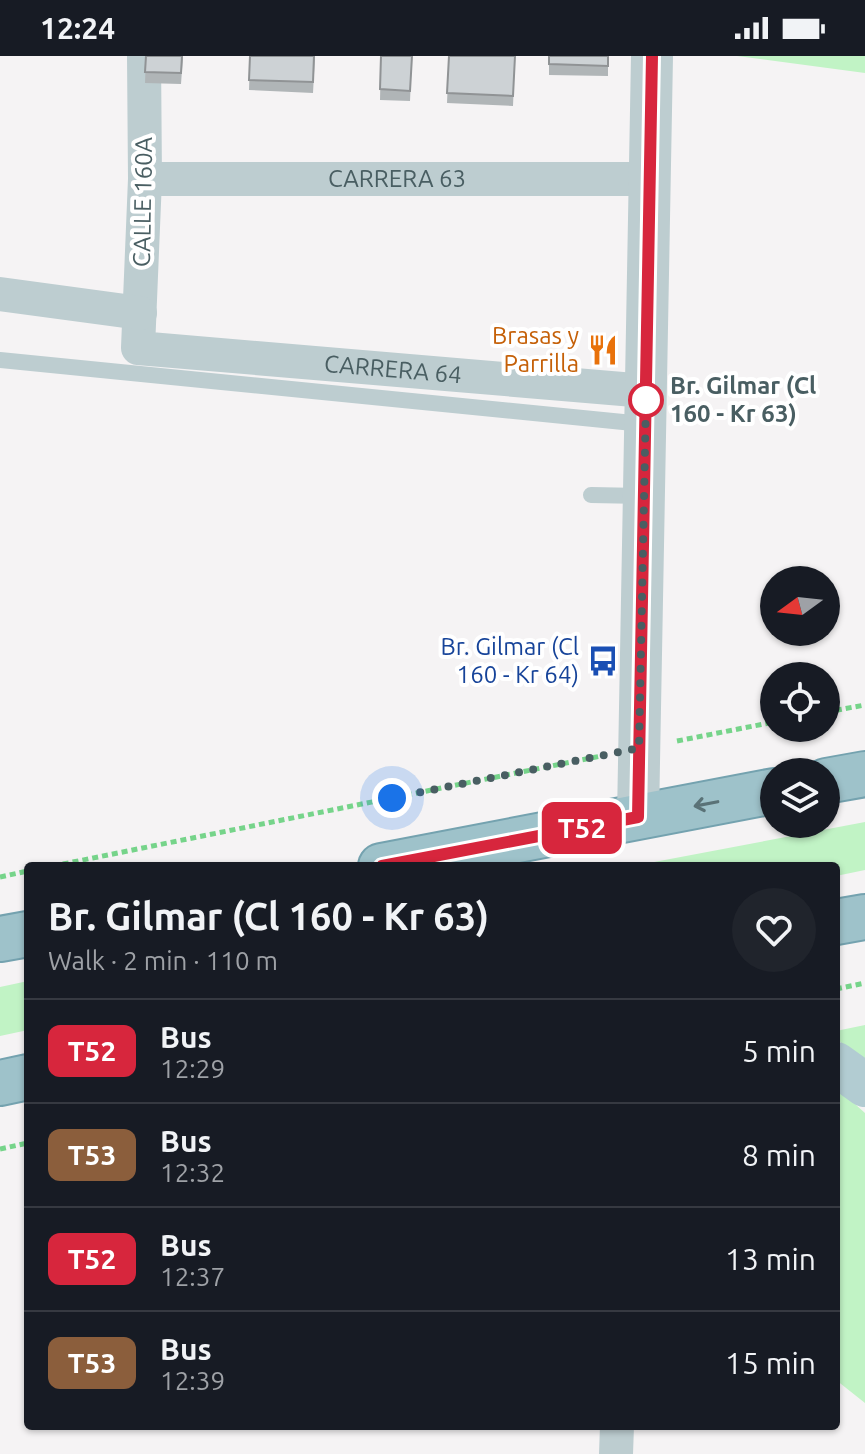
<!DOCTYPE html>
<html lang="en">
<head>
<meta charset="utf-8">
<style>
  :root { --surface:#171b24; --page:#20242c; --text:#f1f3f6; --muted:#9ea1a6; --line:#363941 }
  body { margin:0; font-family:Ubuntu,sans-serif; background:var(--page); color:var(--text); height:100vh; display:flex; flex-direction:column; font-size:30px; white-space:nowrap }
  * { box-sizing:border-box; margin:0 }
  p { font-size:26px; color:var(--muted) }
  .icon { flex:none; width:44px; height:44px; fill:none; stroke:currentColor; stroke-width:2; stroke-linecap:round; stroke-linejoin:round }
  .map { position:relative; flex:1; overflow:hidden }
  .details { position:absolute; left:24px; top:806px; width:816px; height:568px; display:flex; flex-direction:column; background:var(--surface); border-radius:8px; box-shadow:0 2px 6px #0004 }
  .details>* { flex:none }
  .badge { padding:0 16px; border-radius:12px; font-size:28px; line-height:52px }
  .needle { width:52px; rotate:255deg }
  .controls { position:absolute; left:760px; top:510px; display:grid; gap:16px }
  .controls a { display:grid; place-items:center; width:80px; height:80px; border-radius:50%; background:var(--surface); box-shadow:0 2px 6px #0004; font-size:40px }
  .you { position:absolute; width:40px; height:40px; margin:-20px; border:6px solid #fff; border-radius:50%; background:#1a73e8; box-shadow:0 0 0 12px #1a73e833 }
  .map>.badge { position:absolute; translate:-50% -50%; box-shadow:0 0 0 4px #fff }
  .round { display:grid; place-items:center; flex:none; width:84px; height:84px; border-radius:42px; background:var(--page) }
  .headline { display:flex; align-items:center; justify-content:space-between; height:136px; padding:0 24px }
  h1 { font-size:38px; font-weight:600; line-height:60px }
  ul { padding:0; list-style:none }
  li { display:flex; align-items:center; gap:24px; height:104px; padding:0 24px; border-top:2px solid var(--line) }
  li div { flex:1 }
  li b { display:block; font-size:30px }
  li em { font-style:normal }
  li .badge { min-width:88px; font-weight:700; text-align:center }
  .status { display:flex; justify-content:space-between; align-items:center; height:56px; padding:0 40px; background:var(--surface); direction:ltr }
  .status svg { height:22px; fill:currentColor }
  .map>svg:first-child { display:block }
  .green { fill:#c1f3c5 }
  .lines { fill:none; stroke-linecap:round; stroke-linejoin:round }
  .trunk-casing { stroke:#74a2af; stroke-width:48 }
  .path { stroke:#76d48a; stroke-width:5; stroke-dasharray:6 4; stroke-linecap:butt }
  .service { stroke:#bdcdd0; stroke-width:16 }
  .minor { stroke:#bdcdd0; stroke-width:34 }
  .tertiary { stroke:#bdcdd0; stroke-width:42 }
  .primary { stroke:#b2ccd2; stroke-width:44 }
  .trunk { stroke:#9ec2ca; stroke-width:44 }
  .wall { fill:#b0b5b7 }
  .building { fill:#cdd2d5; stroke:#909395; stroke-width:2 }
  .oneway { stroke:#5a7277 }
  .line-casing { stroke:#fff; stroke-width:18 }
  .line { stroke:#d7263d; stroke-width:12 }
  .walk { stroke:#495e62; stroke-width:8; stroke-dasharray:0 14.4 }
  .stop-dot { fill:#fff; stroke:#d7263d; stroke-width:4 }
  .labels { text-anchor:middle; stroke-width:8; stroke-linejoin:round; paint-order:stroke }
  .street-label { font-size:24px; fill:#495e62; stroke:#fff }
  .food-label { font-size:24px; fill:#c56008; stroke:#fff; text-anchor:end }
  .stop-label { font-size:24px; font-weight:bold; fill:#495e62; stroke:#fff; text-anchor:start }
  .transit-label { font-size:24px; fill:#164399; stroke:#fff; text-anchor:end }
</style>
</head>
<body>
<div class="status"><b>12:24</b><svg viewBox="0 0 49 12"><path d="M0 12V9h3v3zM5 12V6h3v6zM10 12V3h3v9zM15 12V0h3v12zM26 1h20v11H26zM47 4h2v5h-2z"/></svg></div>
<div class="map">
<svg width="865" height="1398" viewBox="0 0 865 1398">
  <rect width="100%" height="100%" fill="#f5f3f4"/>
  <path class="green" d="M737 0H865V17Z
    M865 766V814L836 820V810H633Z
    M28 925V974L0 980V931Z
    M865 969V1009L836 982V975Z
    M836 1031 865 1057V1347L836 1324Z"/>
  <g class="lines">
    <g class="trunk-casing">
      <path id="trunk" d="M826 725 865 718
        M381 810 774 735
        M836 866 865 861
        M0 883 28 878
        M0 1027 28 1021"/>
    </g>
    <path class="path" d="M826 656 865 649
      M677 685 774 666
      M53 810 601 700
      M0 821 28 815
      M836 933 865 927
      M0 1093 28 1087"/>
    <path class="service" d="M0 304 643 368
      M591 439 642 440"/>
    <g class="minor">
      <path id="s1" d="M144 0 145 123 138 292 646 335"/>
      <path id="s2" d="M145 123H650"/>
      <path d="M0 238 140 257"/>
      <path d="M616 1398 617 1370"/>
    </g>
    <path class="tertiary" d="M638 761 652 0"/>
    <path class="primary" d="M836 1008 865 1029"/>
    <use href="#trunk" class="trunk"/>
  </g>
  <path class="wall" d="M146 0H183L181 28 145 27Z
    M250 0H315L313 37 249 34Z
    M381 0H412L410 45 380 44Z
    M449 0H515L513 50 447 47Z
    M549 0H608V20L549 19Z"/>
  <path class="building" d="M146 0H182L181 17 145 16Z
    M250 0H314L313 26 249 24Z
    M381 0H412L410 35 380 33Z
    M449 0H515L513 40 447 37Z
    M549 0H608V10L549 8Z"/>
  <defs><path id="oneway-shaft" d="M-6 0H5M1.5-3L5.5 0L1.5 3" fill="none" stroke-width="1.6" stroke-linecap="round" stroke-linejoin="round" transform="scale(2)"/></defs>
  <use class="oneway" href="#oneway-shaft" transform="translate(706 748) rotate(169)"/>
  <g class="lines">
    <g class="line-casing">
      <path id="line" d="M382 810 638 761 652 0"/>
    </g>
    <use href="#line" class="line"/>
    <path class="walk" d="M392 742 639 692 646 344"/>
  </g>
  <defs>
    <g id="restaurant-bare" transform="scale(2.4)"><path d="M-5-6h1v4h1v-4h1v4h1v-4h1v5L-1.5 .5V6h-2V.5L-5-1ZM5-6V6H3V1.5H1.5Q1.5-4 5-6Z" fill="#e8710a" stroke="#fff" stroke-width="2.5" paint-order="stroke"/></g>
    <g id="bus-bare" transform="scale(2.4)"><path d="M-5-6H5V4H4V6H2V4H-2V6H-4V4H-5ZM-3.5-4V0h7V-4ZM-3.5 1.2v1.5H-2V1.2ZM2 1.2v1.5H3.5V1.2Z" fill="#1a4fb4" stroke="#fff" stroke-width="2.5" paint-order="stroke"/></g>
  </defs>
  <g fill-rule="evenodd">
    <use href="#restaurant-bare" x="603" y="294"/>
    <use href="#bus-bare" x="603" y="605"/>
  </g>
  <circle class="stop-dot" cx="646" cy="344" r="16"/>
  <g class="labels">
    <g class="street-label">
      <text dy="8" stroke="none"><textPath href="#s2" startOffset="252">CARRERA 63</textPath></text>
      <text transform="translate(143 146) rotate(-89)" y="8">CALLE 160A</text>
      <text dy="8" stroke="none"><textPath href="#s1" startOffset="548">CARRERA 64</textPath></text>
    </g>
    <g class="food-label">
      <text x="579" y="288">Brasas y<tspan x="579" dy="28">Parrilla</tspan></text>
    </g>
    <g class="stop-label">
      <text x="670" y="338">Br. Gilmar (Cl<tspan x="670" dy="28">160 - Kr 63)</tspan></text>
    </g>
    <g class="transit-label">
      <text x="579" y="599">Br. Gilmar (Cl<tspan x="579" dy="28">160 - Kr 64)</tspan></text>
    </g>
  </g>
</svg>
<div class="controls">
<a><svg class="needle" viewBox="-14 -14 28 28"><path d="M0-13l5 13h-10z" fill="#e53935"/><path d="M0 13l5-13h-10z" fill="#9ea1a6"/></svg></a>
<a><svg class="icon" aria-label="locate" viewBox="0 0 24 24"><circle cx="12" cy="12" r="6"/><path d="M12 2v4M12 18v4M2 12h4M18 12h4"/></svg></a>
<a><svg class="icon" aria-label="layers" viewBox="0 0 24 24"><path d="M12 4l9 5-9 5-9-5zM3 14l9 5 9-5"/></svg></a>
</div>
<div class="you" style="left:392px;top:742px"></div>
<b class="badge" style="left:582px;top:772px;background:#d7263d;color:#fff">T52</b>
<section class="details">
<div class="headline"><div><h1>Br. Gilmar (Cl 160 - Kr 63)</h1><p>Walk · 2 min · 110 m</p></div><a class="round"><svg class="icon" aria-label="heart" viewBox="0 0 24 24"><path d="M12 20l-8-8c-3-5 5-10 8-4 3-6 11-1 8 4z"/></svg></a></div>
<ul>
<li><span class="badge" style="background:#d7263d;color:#fff">T52</span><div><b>Bus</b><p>12:29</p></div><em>5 min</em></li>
<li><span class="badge" style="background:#8b5e3c;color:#fff">T53</span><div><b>Bus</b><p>12:32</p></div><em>8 min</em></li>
<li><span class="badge" style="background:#d7263d;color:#fff">T52</span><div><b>Bus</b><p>12:37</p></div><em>13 min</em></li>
<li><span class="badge" style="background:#8b5e3c;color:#fff">T53</span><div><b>Bus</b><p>12:39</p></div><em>15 min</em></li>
</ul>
</section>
</div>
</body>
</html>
